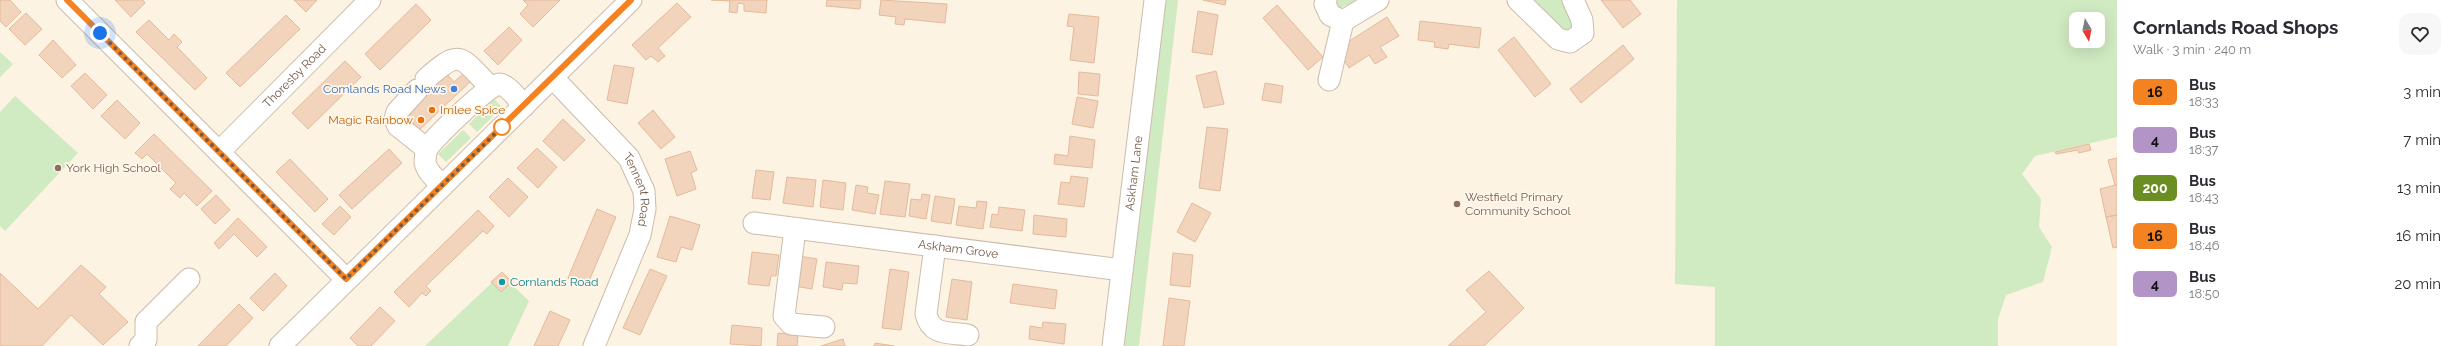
<!DOCTYPE html>
<html lang="en">
<head>
<meta charset="utf-8">
<style>
  :root { --surface:#fff; --page:#f7f7f7; --text:#2b2b33; --muted:#7c7c81 }
  body { margin:0; font-family:Raleway,sans-serif; background:var(--page); color:var(--text); height:100vh; display:flex; flex-direction:column; font-size:15px; white-space:nowrap }
  * { box-sizing:border-box; margin:0 }
  p { font-size:13px; color:var(--muted) }
  .icon { flex:none; width:22px; height:22px; fill:none; stroke:currentColor; stroke-width:2; stroke-linecap:round; stroke-linejoin:round }
  .map { position:relative; flex:1; overflow:hidden }
  .sheet { display:flex; flex-direction:column; background:var(--surface); width:340px }
  .sheet>* { flex:none }
  .badge { padding:0 8px; border-radius:6px; font-size:14px; line-height:26px }
  .needle { width:26px; rotate:170deg }
  .buttons { position:absolute; left:2069px; top:12px; display:grid; gap:8px }
  .buttons a { display:grid; place-items:center; width:36px; height:36px; border-radius:8px; background:var(--surface); box-shadow:0 4px 16px #0002; font-size:20px }
  .you { position:absolute; width:20px; height:20px; margin:-10px; border:3px solid #fff; border-radius:50%; background:#1a73e8; box-shadow:0 0 0 6px #1a73e833 }
  .map>.badge { position:absolute; translate:-50% -50%; box-shadow:0 0 0 2px #fff }
  .round { display:grid; place-items:center; flex:none; width:42px; height:42px; border-radius:12px; background:var(--page) }
  .head { display:flex; align-items:center; justify-content:space-between; height:68px; padding:0 16px }
  h1 { font-size:19px; font-weight:700; line-height:30px }
  ul { padding:0; list-style:none }
  li { display:flex; align-items:center; gap:12px; height:48px; padding:0 16px }
  li div { flex:1 }
  li b { display:block; font-size:15px }
  li em { font-style:normal }
  li .badge { min-width:44px; font-weight:700; text-align:center }
  main { display:flex; flex:1; min-height:0 }
  .map>svg:first-child { display:block }
  .green { fill:#d0eac2; fill-rule:evenodd }
  .building { fill:#f2d3bb; stroke:#e4ba9b }
  .lines { fill:none; stroke-linecap:round; stroke-linejoin:round }
  .minor-casing { stroke:#cebbaa; stroke-width:23 }
  .minor { stroke:#fff; stroke-width:21 }
  .line-casing { stroke:#fff; stroke-width:9 }
  .line { stroke:#f58220; stroke-width:6 }
  .walk { stroke:#745a49; stroke-width:4; stroke-dasharray:0 7.2 }
  .shop-dot { fill:#3f7fe0; stroke:#fff7e9; stroke-width:1.5 }
  .food-dot { fill:#e8710a; stroke:#fff7e9; stroke-width:1.5 }
  .stop-dot { fill:#fff; stroke:#f58220; stroke-width:2 }
  .education-dot { fill:#8d6e63; stroke:#fff7e9; stroke-width:1.5 }
  .culture-dot { fill:#0f9aa8; stroke:#fff7e9; stroke-width:1.5 }
  .labels { text-anchor:middle; stroke-width:3.5; stroke-linejoin:round; paint-order:stroke }
  .street-label { font-size:12px; fill:#745a49; stroke:#fff7e9 }
  .shop-label { font-size:12px; fill:#366cbe; stroke:#fff7e9; text-anchor:end }
  .food-label { font-size:12px; fill:#c56008; stroke:#fff7e9; text-anchor:start }
  .education-label { font-size:12px; fill:#785e54; stroke:#fff7e9; text-anchor:start }
  .culture-label { font-size:12px; fill:#0d838f; stroke:#fff7e9; text-anchor:start }
</style>
</head>
<body>
<main>
<div class="map">
<svg width="2117" height="346" viewBox="0 0 2117 346">
  <rect width="100%" height="100%" fill="#fcf3e3"/>
  <path class="green" d="M1162 0H1178L1139 346H1121Z
    M1332 0H1359L1339 8Z
    M1527 0H1565L1577 24 1570 36Z
    M1677 0H2117V137L2035 156 2022 174 2041 199 2039 227 2052 247 2043 282 2006 295 1998 319V346H1715V287L1675 284ZM2076 19H2098V41H2076Z
    M0 52 13 64 0 77Z
    M15 96 78 153 5 231 0 226V112Z
    M494 99 502 107 477 132 469 124Z
    M463 130 471 138 446 162 438 154Z
    M501 274 529 301 508 346H425Z"/>
  <path class="building" d="M0 0H10L21 12 6 27 0 21Z
    M115 0H143L145 3 131 17Z
    M294 0H317L306 12Z
    M523 0H560L533 27 520 14 528 5Z
    M711 0H767L766 13 744 11V4L738 3 737 13 729 12 730 1Z
    M827 0H861L860 9 826 6Z
    M881 0 947 4 945 23 905 19 904 25 895 24 896 17 879 15Z
    M1203 0H1226L1225 5Z
    M1601 0H1630L1641 14 1623 28Z
    M677 3 691 17 658 48 665 56 658 62 651 56 646 60 632 45Z
    M416 4 431 20 380 70 365 54Z
    M1277 5 1323 57 1308 70 1263 18Z
    M1198 11 1218 15 1212 55 1192 52Z
    M26 13 42 29 25 45 9 29Z
    M1069 14 1099 17 1094 63 1070 60 1074 27 1067 26Z
    M286 15 300 29 240 87 226 73Z
    M1387 17 1399 36 1380 47 1387 57 1375 64 1369 55 1349 68 1337 49Z
    M149 20 169 40 174 34 182 42 177 47 207 78 195 90 136 32Z
    M1420 21 1481 28 1479 48 1449 44 1448 49 1434 47 1435 42 1418 40Z
    M509 27 522 40 498 65 484 51Z
    M1514 37 1551 84 1535 97 1498 50Z
    M53 40 76 65 62 78 39 55Z
    M1623 45 1634 59 1581 103 1570 89Z
    M345 61 361 77 308 129 292 113Z
    M614 65 634 68 627 104 607 100Z
    M1216 71 1224 104 1204 108 1196 76Z
    M1079 72 1100 74 1098 96 1078 94Z
    M85 73 107 95 93 109 71 86Z
    M464 73 472 80 415 134 410 128 414 124 405 113 447 74 454 82Z
    M1265 83 1283 86 1281 103 1262 100Z
    M1077 97 1098 101 1093 128 1072 124Z
    M117 100 140 123 125 139 101 116Z
    M653 110 675 137 661 149 638 123Z
    M563 119 585 140 564 161 543 141Z
    M1207 127 1228 129 1220 191 1199 188Z
    M154 134 212 191 197 206 184 193 180 198 170 189 176 183 147 154 142 159 135 153Z
    M1070 136 1095 140 1092 168 1054 164 1055 154 1068 156Z
    M2089 144 2091 150 2079 153 2078 150 2056 154 2055 152Z
    M537 148 557 167 538 188 517 168Z
    M389 149 402 163 352 209 339 195Z
    M690 151 697 170 691 173 696 189 677 196 665 159Z
    M2117 158V185H2115L2108 160Z
    M290 159 328 199 315 212 276 172Z
    M756 170 774 172 770 200 752 198Z
    M1071 176 1088 178 1084 207 1058 204 1061 182 1070 183Z
    M787 177 816 180 813 207 783 203Z
    M508 178 528 197 509 217 489 197Z
    M823 180 846 183 843 210 820 207Z
    M885 181 910 184 905 217 880 214Z
    M856 185 868 187 867 193 879 195 875 214 852 210Z
    M2115 185H2117V215L2106 217 2100 189Z
    M922 194 930 195 926 219 909 216 911 199 921 200Z
    M216 195 230 210 215 224 201 209Z
    M935 196 955 199 951 224 931 221Z
    M977 201 987 202 983 229 956 225 959 206 976 208Z
    M1192 203 1211 213 1195 242 1177 232Z
    M340 206 351 217 334 235 322 224Z
    M999 207 1025 210 1022 231 990 227 992 214 998 215Z
    M597 209 616 217 587 286 568 278Z
    M478 210 494 226 487 234 483 231 426 286 431 291 426 296 422 293 409 307 394 292Z
    M1034 215 1067 219 1066 237 1033 234Z
    M2117 215V247L2113 248 2106 217Z
    M670 216 700 225 692 250 681 247 676 262 657 257Z
    M238 218 267 247 257 257 234 234 219 249 214 243Z
    M752 252 779 255 776 276H771L769 286 748 284Z
    M1173 253 1193 255 1190 287 1170 285Z
    M799 256 817 259 812 289 794 286Z
    M826 262 859 266 857 284 843 283 842 290 823 287Z
    M81 265 106 287 99 294 128 322 103 345 71 315 42 346H0V273L38 309Z
    M650 269 667 276 640 335 623 328Z
    M890 269 909 272 901 330 882 328Z
    M1489 271 1524 308 1484 346H1448L1486 312 1466 290Z
    M502 272 512 282 501 292 491 282Z
    M275 273 287 286 263 311 250 298Z
    M952 279 972 282 967 320 946 317Z
    M1013 284 1057 290 1055 309 1010 303Z
    M1169 298 1190 301 1184 346H1163Z
    M239 304 253 318 226 346H198Z
    M380 307 395 321 371 346H358L350 338Z
    M550 311 570 320 558 346H534Z
    M1043 322 1066 324 1064 344 1029 339 1030 326 1042 328Z
    M732 325 762 328 761 346 730 344Z
    M778 333 798 335 797 346H777Z
    M843 339 845 346H821Z
    M875 343 894 346H874Z"/>
  <g class="lines">
    <g class="minor-casing">
      <g id="minor">
        <path d="M67 0 346 279"/>
        <path d="M1326 0 1325 4 1330 15 1343 21 1378 0"/>
        <path d="M1518 0 1558 39 1570 42 1583 33 1582 20 1573 0"/>
        <path id="s1" d="M553 78 629 158 644 191 645 209 640 235 594 346"/>
        <path d="M426 79C461 48 460 56 490 87"/>
        <path d="M1329 80 1343 21"/>
        <path d="M417 90 397 112 395 119 398 126 427 149"/>
        <path id="s2" d="M219 152 370 0"/>
        <path d="M442 186C436 179 425 170 425 161 425 158 426 152 427 149 433 139 489 84 499 84 509 85 518 100 524 106"/>
        <path id="s3" d="M754 223 1122 270"/>
        <path d="M795 229 784 316 791 324 824 327"/>
        <path d="M935 246 926 314C931 336 949 332 968 335"/>
        <path d="M140 346 146 340V322L189 279"/>
        <path d="M280 346 631 0"/>
        <path id="s4" d="M1113 346 1155 0"/>
      </g>
    </g>
    <use href="#minor" class="minor"/>
  </g>
  <g class="lines">
    <g class="line-casing">
      <path id="line" d="M67 0 346 279 631 0"/>
    </g>
    <use href="#line" class="line"/>
    <path class="walk" d="M100 33 346 279 504 125 502 127"/>
  </g>
  <circle class="shop-dot" cx="454" cy="89" r="4"/>
  <g class="food-dot">
    <circle cx="432" cy="110" r="4"/>
    <circle cx="421" cy="120" r="4"/>
  </g>
  <circle class="stop-dot" cx="502" cy="127" r="8"/>
  <g class="education-dot">
    <circle cx="58" cy="168" r="4"/>
    <circle cx="1457" cy="204" r="4"/>
  </g>
  <circle class="culture-dot" cx="502" cy="282" r="4"/>
  <g class="labels">
    <g class="street-label">
      <text dy="4" stroke="none"><textPath href="#s2" startOffset="107">Thoresby Road</textPath></text>
      <text dy="4" stroke="none"><textPath href="#s4" startOffset="174">Askham Lane</textPath></text>
      <text dy="4" stroke="none"><textPath href="#s1" startOffset="144">Tennent Road</textPath></text>
      <text dy="4" stroke="none"><textPath href="#s3" startOffset="206">Askham Grove</textPath></text>
    </g>
    <g class="shop-label">
      <text x="446" y="93">Cornlands Road News</text>
    </g>
    <g class="food-label">
      <text x="440" y="114">Imlee Spice</text>
      <text x="413" y="124" text-anchor="end">Magic Rainbow</text>
    </g>
    <g class="education-label">
      <text x="66" y="172">York High School</text>
      <text x="1465" y="201">Westfield Primary<tspan x="1465" dy="14">Community School</tspan></text>
    </g>
    <g class="culture-label">
      <text x="510" y="286">Cornlands Road</text>
    </g>
  </g>
</svg>
<div class="buttons">
<a><svg class="needle" viewBox="-14 -14 28 28"><path d="M0-13l5 13h-10z" fill="#e53935"/><path d="M0 13l5-13h-10z" fill="#7c7c81"/></svg></a>
</div>
<div class="you" style="left:100px;top:33px"></div>
</div>
<section class="sheet">
<div class="head"><div><h1>Cornlands Road Shops</h1><p>Walk · 3 min · 240 m</p></div><a class="round"><svg class="icon" aria-label="heart" viewBox="0 0 24 24"><path d="M12 20l-8-8c-3-5 5-10 8-4 3-6 11-1 8 4z"/></svg></a></div>
<ul>
<li><span class="badge" style="background:#f58220;color:#111">16</span><div><b>Bus</b><p>18:33</p></div><em>3 min</em></li>
<li><span class="badge" style="background:#b294c6;color:#111">4</span><div><b>Bus</b><p>18:37</p></div><em>7 min</em></li>
<li><span class="badge" style="background:#6b8e23;color:#fff">200</span><div><b>Bus</b><p>18:43</p></div><em>13 min</em></li>
<li><span class="badge" style="background:#f58220;color:#111">16</span><div><b>Bus</b><p>18:46</p></div><em>16 min</em></li>
<li><span class="badge" style="background:#b294c6;color:#111">4</span><div><b>Bus</b><p>18:50</p></div><em>20 min</em></li>
</ul>
</section>
</main>
</body>
</html>
